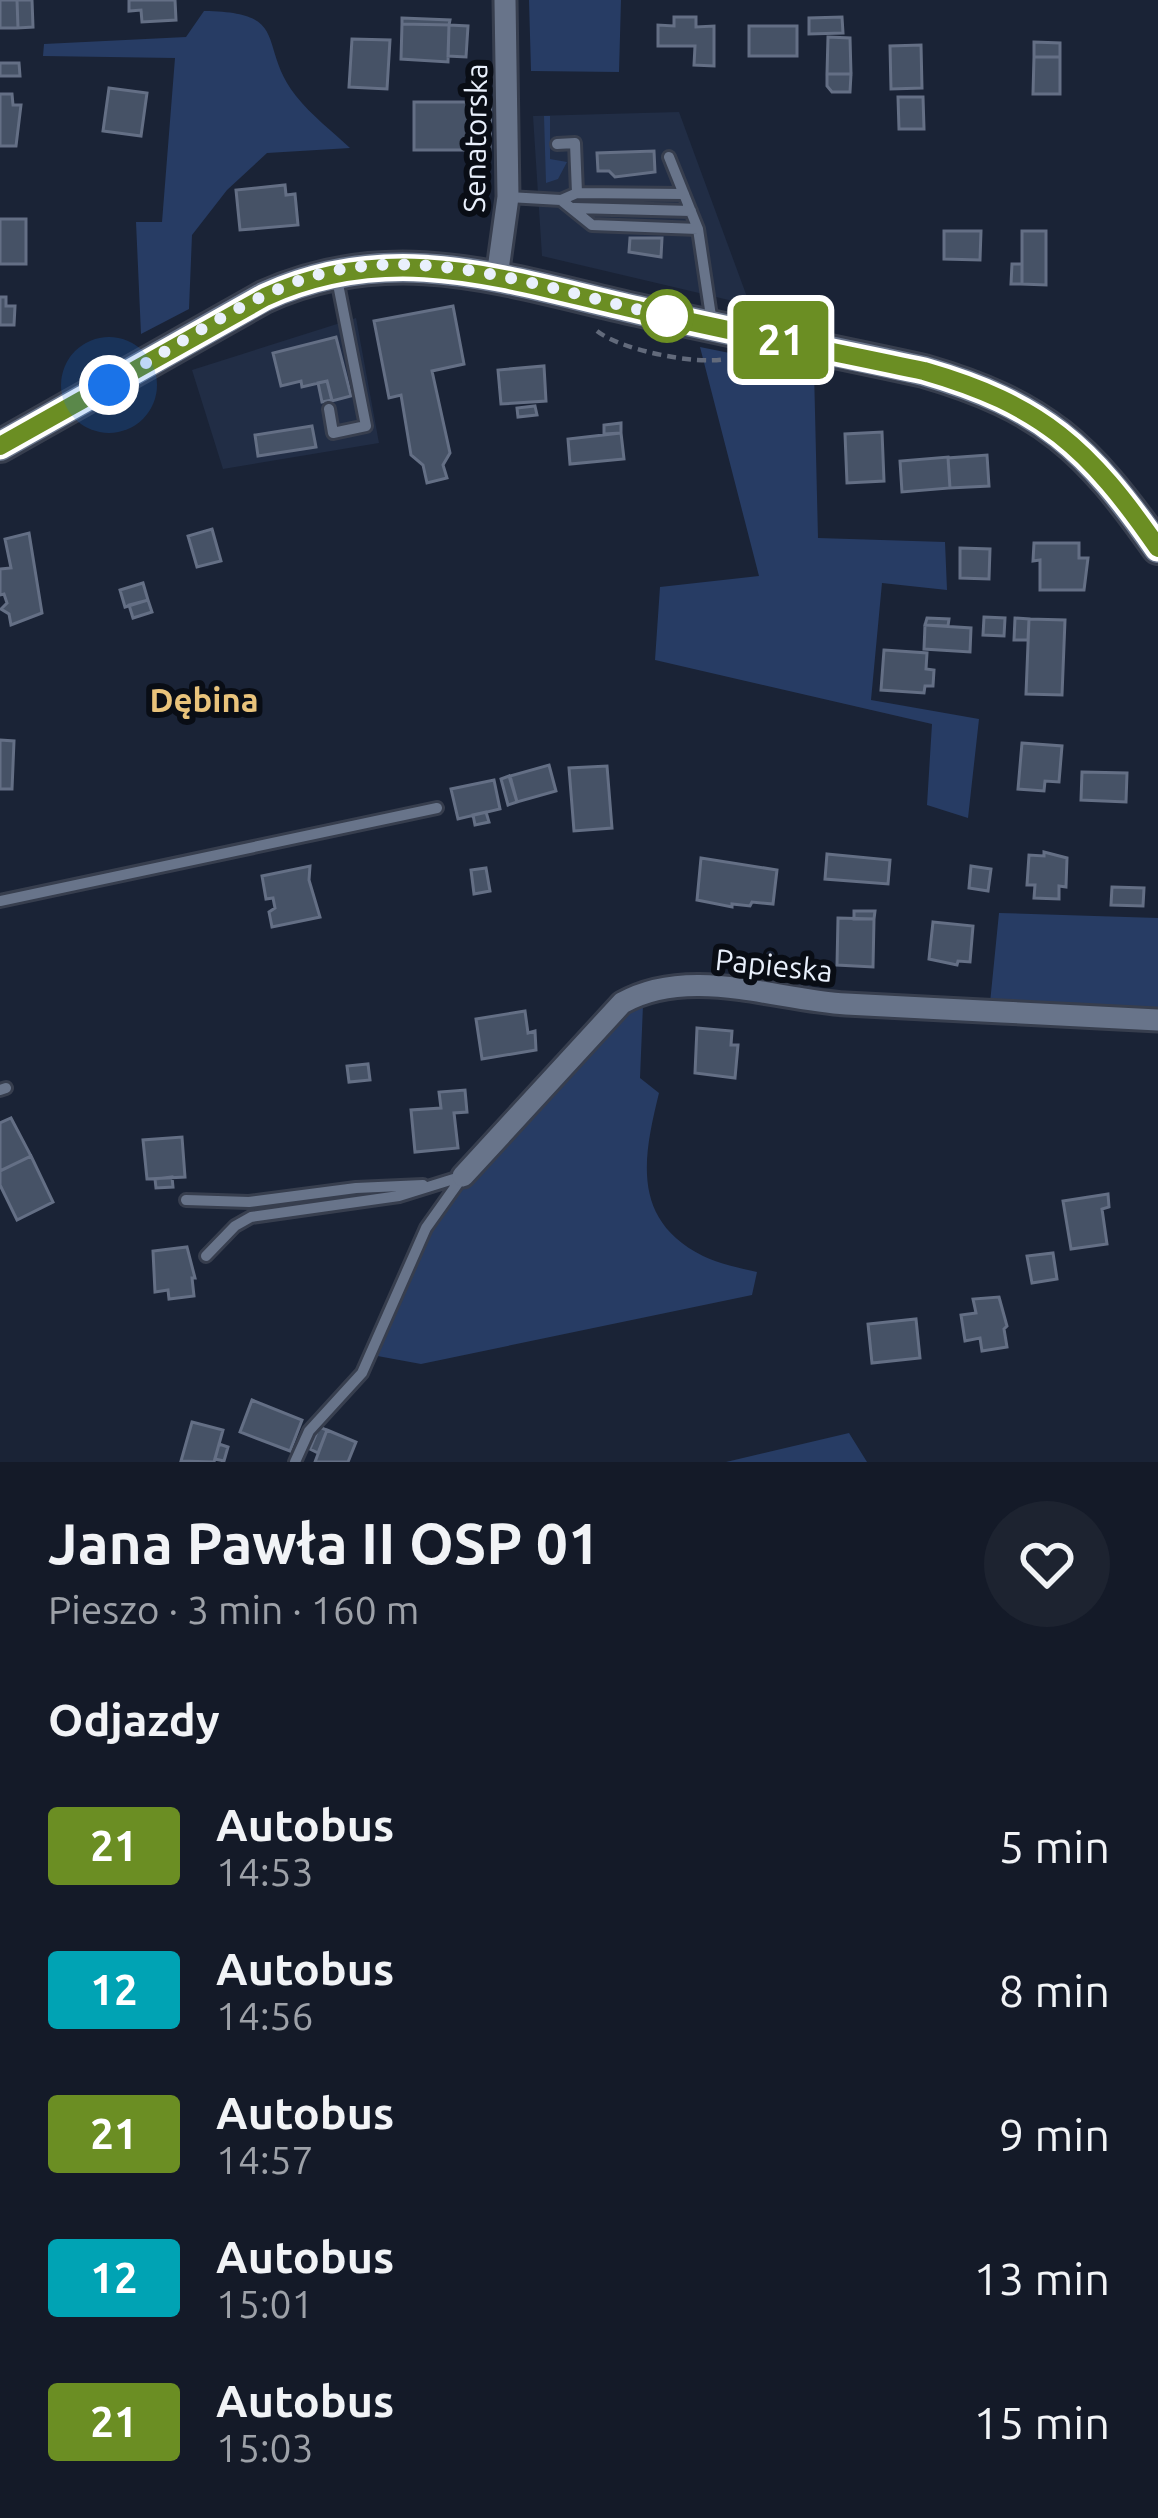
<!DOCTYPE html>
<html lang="pl">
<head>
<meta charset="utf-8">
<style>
  :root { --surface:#141a28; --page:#1d2330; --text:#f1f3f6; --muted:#9da1a8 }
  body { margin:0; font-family:Ubuntu,sans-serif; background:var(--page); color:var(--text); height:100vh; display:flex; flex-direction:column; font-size:45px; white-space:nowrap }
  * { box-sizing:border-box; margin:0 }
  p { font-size:39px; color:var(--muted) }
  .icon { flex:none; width:66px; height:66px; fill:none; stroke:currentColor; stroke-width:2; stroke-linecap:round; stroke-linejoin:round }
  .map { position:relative; height:1462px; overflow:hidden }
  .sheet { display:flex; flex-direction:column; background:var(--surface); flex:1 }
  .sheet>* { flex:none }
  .badge { padding:0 24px; border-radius:9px; font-size:42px; line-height:78px }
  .you { position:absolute; width:60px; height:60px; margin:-30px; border:9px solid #fff; border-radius:50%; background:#1a73e8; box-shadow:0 0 0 18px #1a73e833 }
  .map>.badge { position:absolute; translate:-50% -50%; box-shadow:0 0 0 6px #fff }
  h2 { padding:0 48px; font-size:45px; line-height:108px }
  .round { display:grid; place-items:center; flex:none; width:126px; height:126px; border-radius:63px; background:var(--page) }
  .summary { display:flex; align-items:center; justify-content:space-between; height:204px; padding:0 48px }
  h1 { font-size:57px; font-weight:700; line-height:90px }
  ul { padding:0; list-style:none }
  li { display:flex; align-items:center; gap:36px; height:144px; padding:0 48px }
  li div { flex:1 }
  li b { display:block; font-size:45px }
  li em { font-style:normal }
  li .badge { min-width:132px; font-weight:700; text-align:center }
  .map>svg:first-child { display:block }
  .built { fill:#212d45 }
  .green { fill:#273c64 }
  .building { fill:#465266; stroke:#646f85; stroke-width:3 }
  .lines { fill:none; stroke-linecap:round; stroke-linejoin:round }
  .lane-casing { stroke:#373e4e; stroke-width:16 }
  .street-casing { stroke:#373e4e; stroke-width:27 }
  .secondary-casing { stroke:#373e4e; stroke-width:36 }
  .path { stroke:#626a7b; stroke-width:4.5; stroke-dasharray:9 6; stroke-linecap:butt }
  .lane { stroke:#68748a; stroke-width:10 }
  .street { stroke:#68748a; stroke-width:21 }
  .secondary { stroke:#68748a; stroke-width:30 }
  .line-casing { stroke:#fff; stroke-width:27 }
  .line { stroke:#6b8e23; stroke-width:18 }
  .walk { stroke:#e9f0fc; stroke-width:12; stroke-dasharray:0 21.6 }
  .stop-dot { fill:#fff; stroke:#6b8e23; stroke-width:6 }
  .labels { text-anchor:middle; stroke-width:12; stroke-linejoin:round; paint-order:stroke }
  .street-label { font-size:30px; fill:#e9f0fc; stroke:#090d15 }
  .neighbourhood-label { font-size:33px; font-weight:bold; fill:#e9c37b; stroke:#090d15 }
</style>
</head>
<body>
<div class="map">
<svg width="1158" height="1462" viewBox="0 0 1158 1462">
  <rect width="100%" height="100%" fill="#1a2336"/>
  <path class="built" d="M679 112 750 305 542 256 533 116Z
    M356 318 379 443 223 469 192 370Z"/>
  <path class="green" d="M529 0H621L619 72 531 71Z
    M204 11C293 12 256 45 296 96 311 115 333 132 350 148L267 153 227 190 192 235 189 309 141 334 136 222H162L175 58 43 56 44 44 186 37Z
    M544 116H550V159L567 162 558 179 546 183Z
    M700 347 814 370 818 538 945 542 947 590 882 583 871 700 979 719 968 818 927 805 932 724 655 660 660 587 759 576Z
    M999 913 1158 918V1009L990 1003Z
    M643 1005 640 1078 659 1093C643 1158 631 1220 703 1256 719 1264 740 1268 757 1272L752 1295 421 1364 372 1355 423 1242 467 1183 622 1013Z
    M849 1433 867 1462H726Z"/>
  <path class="building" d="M0 0H17L18 28H0Z
    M17 0H32L33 27 18 28Z
    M129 0H175L176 20 142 22 141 10 129 11Z
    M674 17H696V27L714 26V66L694 65 695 46H658V25L674 26Z
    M842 17 843 33 809 34V18Z
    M402 18 450 20 449 25 402 24Z
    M402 24 449 25 448 62 401 59Z
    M449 25 468 26 466 57 448 56Z
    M749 26H797V56H749Z
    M828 37 850 38 851 74H827Z
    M352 39 390 40 387 89 349 87Z
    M1034 42 1060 43V57H1034Z
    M921 45 922 88 891 89 890 46Z
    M1034 57H1060V94H1033Z
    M0 63H19L20 76H0Z
    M827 74H851L850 92H832L827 86Z
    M109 88 147 93 141 136 103 131Z
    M0 94H12L13 105H21L16 146H0Z
    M898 97H923L924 129H899Z
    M414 102H491L490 150H414Z
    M654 151 655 172 615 177 609 171H598L597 153Z
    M285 185 286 195 295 194 298 225 240 230 236 190Z
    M0 219H26V264H0Z
    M944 231H981L980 260 944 259Z
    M1022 231H1046V285L1022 284Z
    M630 238H662L661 257 629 252Z
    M1012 264H1022V284H1011Z
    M0 297H6V306H15L14 325H0Z
    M453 306 464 364 432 371 450 453 443 465 447 478 427 483 423 465 411 455 401 395 389 398 374 321Z
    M336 337 351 396 332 401 327 381 302 387 301 381 281 386 273 353Z
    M544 366 546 401 501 404 498 370Z
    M327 381 332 400 322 402 318 383Z
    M535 406 537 415 518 417 517 408Z
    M621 423V433L604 434V425Z
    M312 426 316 447 258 456 255 435Z
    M882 432 884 481 847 483 845 434Z
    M621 433 624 459 570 464 568 439Z
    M987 455 989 486 950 488 948 458Z
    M948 457 950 488 902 492 900 461Z
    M212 529 221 561 197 567 188 536Z
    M29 533 42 613 11 625 9 614 1 609 7 603 4 594 0 595V569L11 568 5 539Z
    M1034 543H1079V558H1088L1084 590H1040V560L1033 561Z
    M960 548 990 549 989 579 960 578Z
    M143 583 148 600 125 607 120 590Z
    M148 600 152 612 133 618 129 605Z
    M984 617 1005 618 1004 636 983 635Z
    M927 618 949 619 948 626 925 625Z
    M1015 618 1029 619 1028 640H1014Z
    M1029 619 1065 620 1062 695 1026 694Z
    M925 625 971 628 970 652 924 649Z
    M884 650 927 653 926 669 934 670 933 686H925L924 693 881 690Z
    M0 740 14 741 12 789H0Z
    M1022 743 1062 746 1059 782 1045 781 1044 791 1018 789Z
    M549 765 556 791 517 802 510 776Z
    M607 766 612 828 574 831 569 768Z
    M1082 772 1127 773 1126 802 1081 800Z
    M509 776 517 802 508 805 501 779Z
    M494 780 500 809 458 819 451 789Z
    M486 812 489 822 475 825 473 815Z
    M1044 852 1067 858 1066 887 1059 886V899L1034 898 1035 885H1027L1029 855 1044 856Z
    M827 854 890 860 888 884 825 879Z
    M701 858 777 870 773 904 752 902 750 906 732 904V907L697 900Z
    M310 866 309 880 320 917 272 927 269 912 275 908 273 898 266 899 262 876Z
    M971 866 991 869 988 891 969 888Z
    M486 868 490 891 474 894 471 870Z
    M1112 887 1144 888 1143 906 1111 905Z
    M854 911H875L874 919H854Z
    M838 918 874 919 873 967 837 965Z
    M933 922 973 926 970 962 958 961 957 965 929 959Z
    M525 1011 528 1033 535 1031 536 1050 482 1059 476 1019Z
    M697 1028 732 1031 731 1045H738L735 1078 695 1073Z
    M368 1064 370 1080 349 1082 347 1066Z
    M465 1090 467 1112 454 1113 458 1148 415 1152 411 1110 441 1108 439 1092Z
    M11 1118 31 1156 0 1171V1123Z
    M182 1137 185 1177 147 1179 143 1140Z
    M31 1156 53 1202 17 1220 0 1185V1171Z
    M172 1177 173 1187 156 1188 155 1179Z
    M1108 1194 1109 1207 1102 1209 1107 1244 1071 1249 1063 1201Z
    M187 1247 195 1278H192L194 1296 169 1299 168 1290 155 1292 153 1251Z
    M1053 1253 1057 1279 1032 1283 1027 1256Z
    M999 1297 1007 1326 1004 1329 1007 1347 982 1351 980 1338 965 1341 961 1315 976 1313 973 1299Z
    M916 1319 920 1358 872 1363 868 1324Z
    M252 1400 302 1420 290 1451 240 1432Z
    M192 1422 223 1430 214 1462 181 1461Z
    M319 1427 327 1430 318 1453 310 1449Z
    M327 1430 356 1442 348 1462H315Z
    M219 1444 228 1447 224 1461 215 1459Z"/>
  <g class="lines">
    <g class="lane-casing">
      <path id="lane" d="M557 144 575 143 577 193
        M669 157 698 229 712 323
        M508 197 561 200 592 225 698 229
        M561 200 577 193 684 194
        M574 208 691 211
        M329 409 333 433 366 426 337 279
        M0 901 437 808
        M0 1090 6 1088
        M186 1200 249 1202 356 1188 423 1185
        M206 1256 235 1226 251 1217 399 1196 460 1177
        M295 1462 309 1431 362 1373 426 1228 463 1176"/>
    </g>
    <g class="street-casing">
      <path id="street" d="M497 277 508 197 505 0
        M463 1176 622 1003C690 965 775 1000 846 1004 950 1010 1054 1014 1158 1020"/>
    </g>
    <g class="secondary-casing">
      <path id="secondary" d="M0 446 264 297C394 238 508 281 638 310 733 332 829 350 924 371 1044 406 1087 447 1158 548"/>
    </g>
    <path class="path" d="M597 331C621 350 695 365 725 359"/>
    <use href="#lane" class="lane"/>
    <use href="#street" class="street"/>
    <use href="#secondary" class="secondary"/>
  </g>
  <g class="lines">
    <g class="line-casing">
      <path id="line" d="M0 446 265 297C394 238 508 281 638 310 733 332 829 351 924 371 1042 405 1089 448 1158 548"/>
    </g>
    <use href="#line" class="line"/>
    <path class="walk" d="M109 385C170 350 238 302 304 279 424 238 558 294 676 318L667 316"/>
  </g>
  <circle class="stop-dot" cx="667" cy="316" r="24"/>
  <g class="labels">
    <g class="street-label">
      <text transform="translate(476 138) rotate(-89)" y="10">Senatorska</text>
      <text transform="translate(774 966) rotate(6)" y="10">Papieska</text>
    </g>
    <g class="neighbourhood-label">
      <text x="204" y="712">Dębina</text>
    </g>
  </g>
</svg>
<div class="you" style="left:109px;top:385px"></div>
<b class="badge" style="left:781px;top:340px;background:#6b8e23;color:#fff">21</b>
</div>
<section class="sheet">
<div class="summary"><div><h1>Jana Pawła II OSP 01</h1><p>Pieszo · 3 min · 160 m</p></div><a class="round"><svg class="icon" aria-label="heart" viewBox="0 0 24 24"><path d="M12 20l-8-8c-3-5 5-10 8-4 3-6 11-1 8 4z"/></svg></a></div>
<h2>Odjazdy</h2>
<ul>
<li><span class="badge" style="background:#6b8e23;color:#fff">21</span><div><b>Autobus</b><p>14:53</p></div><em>5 min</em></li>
<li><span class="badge" style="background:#00a3b4;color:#fff">12</span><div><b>Autobus</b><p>14:56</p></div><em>8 min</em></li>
<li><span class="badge" style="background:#6b8e23;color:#fff">21</span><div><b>Autobus</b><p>14:57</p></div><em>9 min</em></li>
<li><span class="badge" style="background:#00a3b4;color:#fff">12</span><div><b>Autobus</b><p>15:01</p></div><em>13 min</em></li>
<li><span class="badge" style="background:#6b8e23;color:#fff">21</span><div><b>Autobus</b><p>15:03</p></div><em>15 min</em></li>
</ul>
</section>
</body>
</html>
